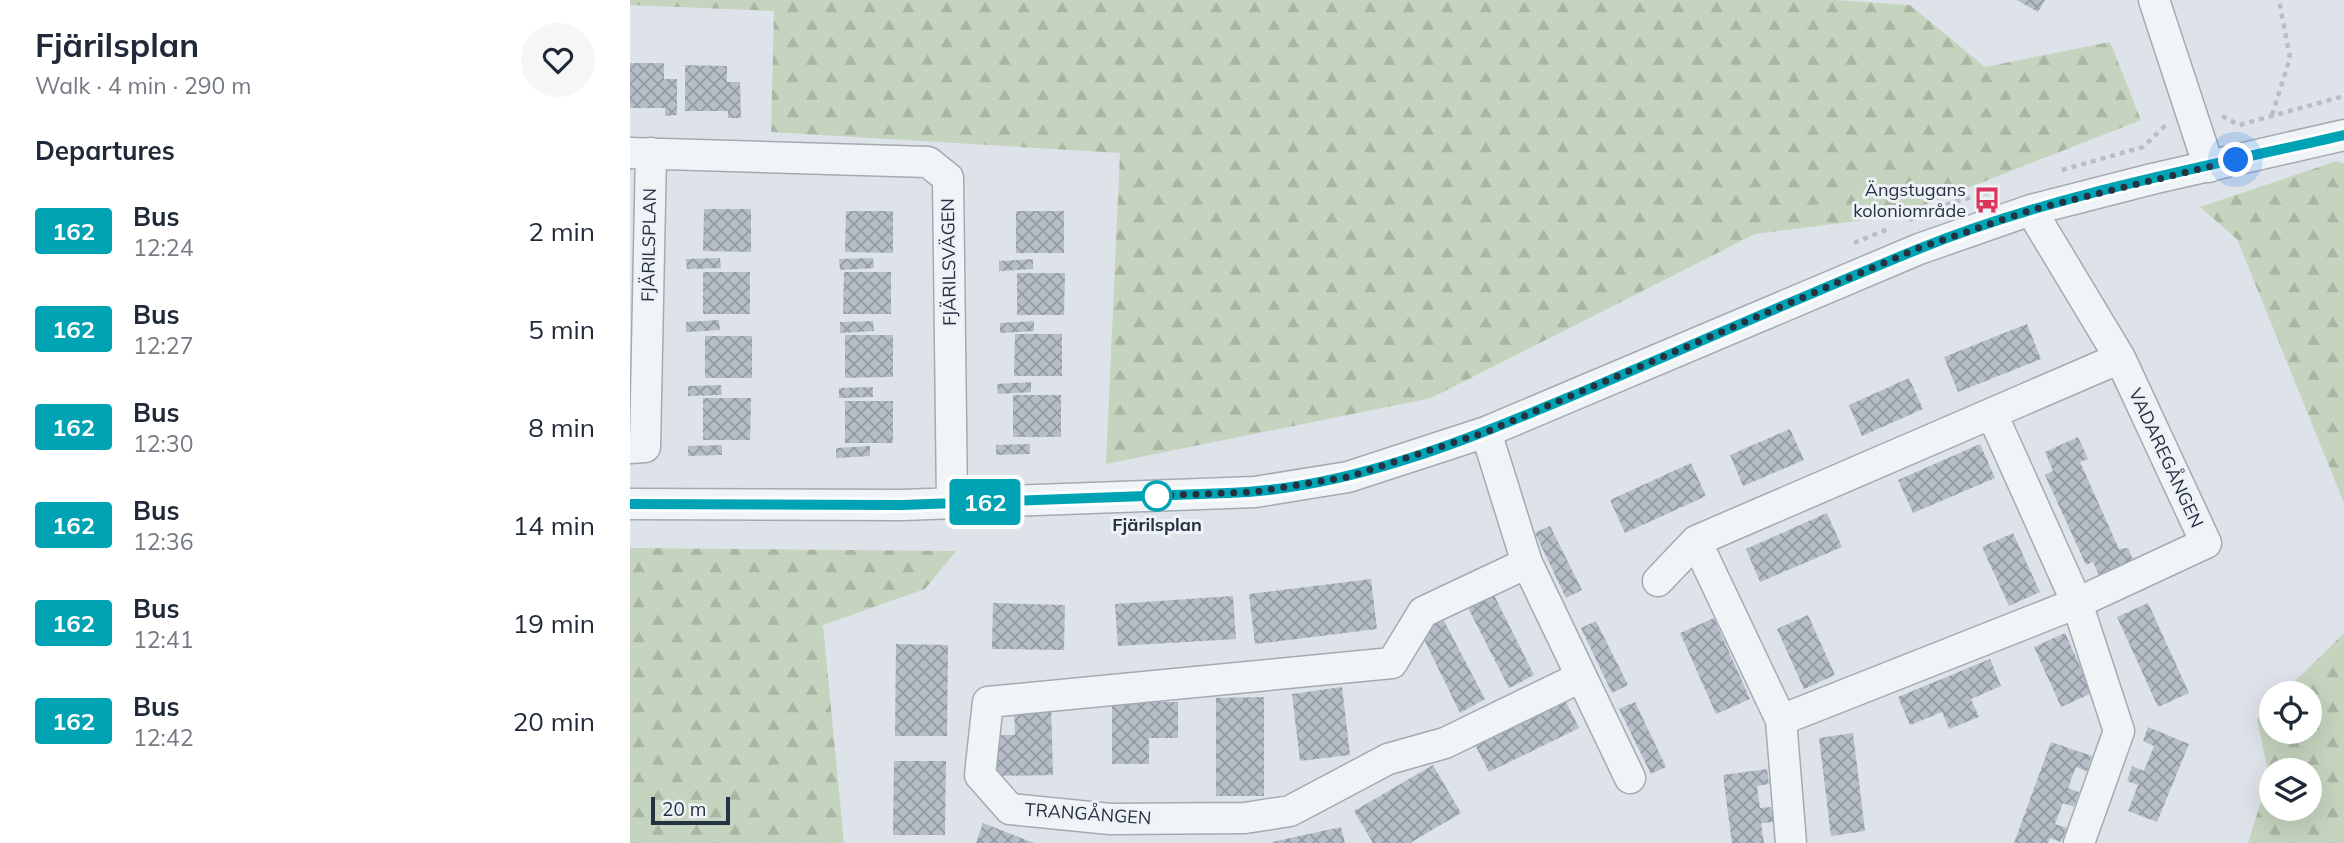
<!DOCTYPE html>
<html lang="en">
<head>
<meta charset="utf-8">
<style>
  :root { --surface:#fff; --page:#f6f6f7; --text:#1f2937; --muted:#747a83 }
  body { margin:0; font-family:Mulish,sans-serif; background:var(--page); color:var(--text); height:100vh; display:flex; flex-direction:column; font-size:26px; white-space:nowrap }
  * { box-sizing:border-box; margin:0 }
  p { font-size:23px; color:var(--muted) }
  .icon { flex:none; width:38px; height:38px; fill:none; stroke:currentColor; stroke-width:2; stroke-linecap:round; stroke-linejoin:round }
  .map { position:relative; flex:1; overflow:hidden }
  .panel { display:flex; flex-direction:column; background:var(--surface); width:630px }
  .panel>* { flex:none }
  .badge { padding:0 14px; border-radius:5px; font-size:24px; line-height:46px }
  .fabs { position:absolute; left:1629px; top:681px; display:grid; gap:14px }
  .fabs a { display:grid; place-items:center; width:63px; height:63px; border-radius:50%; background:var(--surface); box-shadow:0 7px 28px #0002; font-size:35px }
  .scale { position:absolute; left:21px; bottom:18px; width:79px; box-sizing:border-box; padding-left:7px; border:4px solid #253242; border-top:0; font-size:19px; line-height:24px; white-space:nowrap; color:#253242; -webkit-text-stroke:5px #eef2f7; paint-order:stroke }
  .you { position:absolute; width:35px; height:35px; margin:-18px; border:5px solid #fff; border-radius:50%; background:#1a73e8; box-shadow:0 0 0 10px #1a73e833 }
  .map>.badge { position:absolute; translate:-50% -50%; box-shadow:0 0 0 4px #fff }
  h2 { padding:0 35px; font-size:26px; line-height:63px }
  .round { display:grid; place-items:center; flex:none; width:74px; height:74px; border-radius:37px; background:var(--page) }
  .head { display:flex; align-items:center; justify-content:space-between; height:119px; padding:0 35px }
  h1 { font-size:33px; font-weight:700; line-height:52px }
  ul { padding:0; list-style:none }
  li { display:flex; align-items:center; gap:21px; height:98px; padding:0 35px }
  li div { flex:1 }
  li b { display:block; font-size:26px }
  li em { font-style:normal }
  li .badge { min-width:77px; font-weight:700; text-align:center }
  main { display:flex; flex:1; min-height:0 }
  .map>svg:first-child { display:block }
  .forest { fill:url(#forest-firs); fill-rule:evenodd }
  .building { fill:url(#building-cross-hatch) }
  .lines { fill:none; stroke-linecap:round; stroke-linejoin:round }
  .minor-casing { stroke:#a3aab4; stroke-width:33 }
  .path { stroke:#b8bec4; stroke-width:4.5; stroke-dasharray:5 5; stroke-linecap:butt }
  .minor { stroke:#f1f4f7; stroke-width:30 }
  .line-casing { stroke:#fff; stroke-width:16 }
  .line { stroke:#00a3b4; stroke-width:10 }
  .walk { stroke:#253242; stroke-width:7; stroke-dasharray:0 12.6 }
  .stop-dot { fill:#fff; stroke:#00a3b4; stroke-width:3.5 }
  .labels { text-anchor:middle; stroke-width:6; stroke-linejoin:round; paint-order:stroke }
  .poi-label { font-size:18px; fill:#253242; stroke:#eef2f7; text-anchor:end }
  .street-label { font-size:18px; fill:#253242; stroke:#eef2f7 }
  .stop-label { font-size:18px; font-weight:bold; fill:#253242; stroke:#eef2f7 }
</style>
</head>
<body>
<main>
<section class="panel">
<div class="head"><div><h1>Fjärilsplan</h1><p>Walk · 4 min · 290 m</p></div><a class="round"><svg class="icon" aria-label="heart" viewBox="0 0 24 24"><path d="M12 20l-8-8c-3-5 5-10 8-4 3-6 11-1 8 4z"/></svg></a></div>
<h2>Departures</h2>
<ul>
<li><span class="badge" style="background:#00a3b4;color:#fff">162</span><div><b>Bus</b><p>12:24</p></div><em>2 min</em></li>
<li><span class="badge" style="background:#00a3b4;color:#fff">162</span><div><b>Bus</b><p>12:27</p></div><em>5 min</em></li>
<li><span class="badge" style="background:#00a3b4;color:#fff">162</span><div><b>Bus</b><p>12:30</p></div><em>8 min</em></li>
<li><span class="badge" style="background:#00a3b4;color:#fff">162</span><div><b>Bus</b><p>12:36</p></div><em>14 min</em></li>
<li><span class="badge" style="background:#00a3b4;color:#fff">162</span><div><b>Bus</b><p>12:41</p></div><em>19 min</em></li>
<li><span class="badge" style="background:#00a3b4;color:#fff">162</span><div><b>Bus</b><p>12:42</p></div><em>20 min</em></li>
</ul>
</section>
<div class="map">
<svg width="1714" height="843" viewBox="0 0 1714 843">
  <defs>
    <pattern id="forest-firs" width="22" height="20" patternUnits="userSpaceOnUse" patternTransform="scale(1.75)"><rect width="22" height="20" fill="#c5d4be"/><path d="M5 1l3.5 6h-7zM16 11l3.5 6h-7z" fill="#a9b6a4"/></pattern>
    <pattern id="building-cross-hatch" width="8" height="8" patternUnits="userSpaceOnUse" patternTransform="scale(1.75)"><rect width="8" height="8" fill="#b5bdc7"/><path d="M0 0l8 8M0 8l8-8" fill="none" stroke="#939aa3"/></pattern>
  </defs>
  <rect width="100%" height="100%" fill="#dee3e9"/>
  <path class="forest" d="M0 0H1205L1280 5 1355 67 1480 42 1511 120 1266 216 1125 234 801 398 476 464 490 153 141 132 144 11 0 5Z
    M1707 161 1714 164V503L1607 239 1570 207Z
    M0 548 326 551 295 589 193 625 214 843H0Z
    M1714 633V843H1618L1639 776 1627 719 1641 704 1642 732H1680V693H1653ZM1680 770V808H1642V770Z"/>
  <path class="building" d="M1387 0H1415L1408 12Z
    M0 63H34V79H47V115L35 116V108H0Z
    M55 65 97 66V82H110L111 118H98V111H55Z
    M74 209H121V252L73 251Z
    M216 211H263V253L215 252Z
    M386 211H434V253H386Z
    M90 258 91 268 57 269 56 259Z
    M243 258 244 268 210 270 209 259Z
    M403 259V269L369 271V261Z
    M73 272H120V314H73Z
    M214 272H261V314H213Z
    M387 273H435L434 315H387Z
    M89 320 90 330 56 332V322Z
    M243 321 244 331 210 333V322Z
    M404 321V331L370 333V323Z
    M1397 324 1411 359 1328 392 1314 357Z
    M385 334H432V376H384Z
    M215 335H263V377L215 378Z
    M75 336H122V378H75Z
    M1279 378 1293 409 1232 436 1219 405Z
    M401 382V392L368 394 367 384Z
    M91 385 92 395 58 396V386Z
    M243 387V397L209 398V388Z
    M383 395H431V437H383Z
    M73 398H121L120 440H73Z
    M215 401H263V443H215Z
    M1160 429 1174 460 1113 486 1100 455Z
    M1448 437 1458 459 1450 462 1489 549 1498 548 1504 562 1470 577 1463 562 1456 565 1415 475 1423 471 1415 452Z
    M400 444V454L366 455V445Z
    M1350 444 1365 478 1283 513 1268 480Z
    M92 445V455L58 456V446Z
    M240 446V456L206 458V448Z
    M1061 463 1076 496 995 533 980 500Z
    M1197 513 1212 547 1130 582 1116 549Z
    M920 526 952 590 936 598 905 533Z
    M1383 533 1410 592 1379 606 1352 547Z
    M741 579 747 629 625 644 619 594Z
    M863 593 904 675 879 688 837 606Z
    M603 596 606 639 488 646 485 604Z
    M363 603 435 605 434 650 362 649Z
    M1518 603 1559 693 1528 707 1487 617Z
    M1178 615 1205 675 1174 689 1147 629Z
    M812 617 855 699 830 713 789 629Z
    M1084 618 1120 699 1086 714 1050 633Z
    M966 621 998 685 982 693 951 628Z
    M1435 633 1462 693 1431 707 1404 647Z
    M266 644 318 645 317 736H265Z
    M1360 659 1371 686 1341 699 1349 717 1319 729 1312 712 1280 725 1268 697Z
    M712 687 720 755 670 761 662 694Z
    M634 697V796H586V698Z
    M934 698 949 728 859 772 844 743Z
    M482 702H548V738H519V764H482Z
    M1005 702 1036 767 1021 774 989 709Z
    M421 706 423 775 365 776 363 735H385L384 707Z
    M1518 727 1559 744 1527 822 1498 811 1508 785 1497 781 1502 766 1514 771 1524 746 1513 741Z
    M1223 733 1235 831 1201 836 1189 738Z
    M1421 742 1462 756 1457 771 1446 767 1438 788 1449 792 1444 807 1433 803 1425 824 1437 828 1431 842 1420 838 1418 843H1384Z
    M264 761H316L315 835H263Z
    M803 765 831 813 780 843H743L724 811Z
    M1137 769 1139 784 1127 786 1130 808 1141 807 1144 822 1131 823 1134 843H1102L1093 775Z
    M353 823 404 843H346Z
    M711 827 715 843H643L642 842Z"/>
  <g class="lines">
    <g class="minor-casing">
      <path id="minor" d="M1524 0 1579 167
        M0 153 298 162 318 178 322 503
        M1362 414 1447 603 1489 731 1449 843
        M856 432 897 563 1000 778
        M0 448 15 447 21 153
        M0 504 272 505 625 492 718 477 856 432 1289 249 1401 210 1522 179 1714 135
        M1066 541 1151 720 1447 603 1576 543 1490 358 1401 210
        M897 563 793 612 762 663 358 702 350 775 380 809 480 819 615 818 660 811 758 759 815 743 951 677
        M1028 581 1066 541 1490 358
        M1151 720 1161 843"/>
    </g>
    <path class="path" d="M1642 115 1660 58 1649 0
      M1592 116 1609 125 1714 96
      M1432 170 1513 147 1537 124
      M1279 220 1321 203 1367 190
      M1224 243 1258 229"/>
    <use href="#minor" class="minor"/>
  </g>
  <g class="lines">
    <g class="line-casing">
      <path id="line" d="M0 504 272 505 598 493C722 489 841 438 954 391 1065 344 1175 295 1286 250 1423 194 1571 168 1714 135"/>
    </g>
    <use href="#line" class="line"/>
    <path class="walk" d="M527 496H515L625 492 718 477 856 432 1289 248 1401 210 1606 160"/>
  </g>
  <defs>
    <g id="bus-bare" transform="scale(2.1)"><path d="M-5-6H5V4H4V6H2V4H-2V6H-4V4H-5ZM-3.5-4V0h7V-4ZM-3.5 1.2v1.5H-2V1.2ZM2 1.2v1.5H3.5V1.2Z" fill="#dc355b" stroke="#eef2f7" stroke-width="2.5" paint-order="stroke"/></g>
  </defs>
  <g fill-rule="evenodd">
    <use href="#bus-bare" x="1357" y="200"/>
  </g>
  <circle class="stop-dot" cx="527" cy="496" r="14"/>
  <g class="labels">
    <g class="poi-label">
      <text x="1336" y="196">Ängstugans<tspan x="1336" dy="21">koloniområde</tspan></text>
    </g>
    <g class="street-label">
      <text transform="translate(19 245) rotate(-89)" y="6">FJÄRILSPLAN</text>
      <text transform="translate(319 262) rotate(-91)" y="6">FJÄRILSVÄGEN</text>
      <text transform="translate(1536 458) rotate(65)" y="6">VADAREGÅNGEN</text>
      <text transform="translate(458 814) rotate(4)" y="6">TRANGÅNGEN</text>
    </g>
    <g class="stop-label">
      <text x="527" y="531">Fjärilsplan</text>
    </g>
  </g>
</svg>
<div class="fabs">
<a><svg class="icon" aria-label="locate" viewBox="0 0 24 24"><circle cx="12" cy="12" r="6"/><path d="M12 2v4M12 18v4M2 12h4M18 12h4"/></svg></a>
<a><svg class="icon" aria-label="layers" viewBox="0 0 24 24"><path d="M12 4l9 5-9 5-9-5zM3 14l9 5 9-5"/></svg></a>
</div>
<div class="scale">20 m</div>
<div class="you" style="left:1606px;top:160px"></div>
<b class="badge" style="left:355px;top:502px;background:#00a3b4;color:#fff">162</b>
</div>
</main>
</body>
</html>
